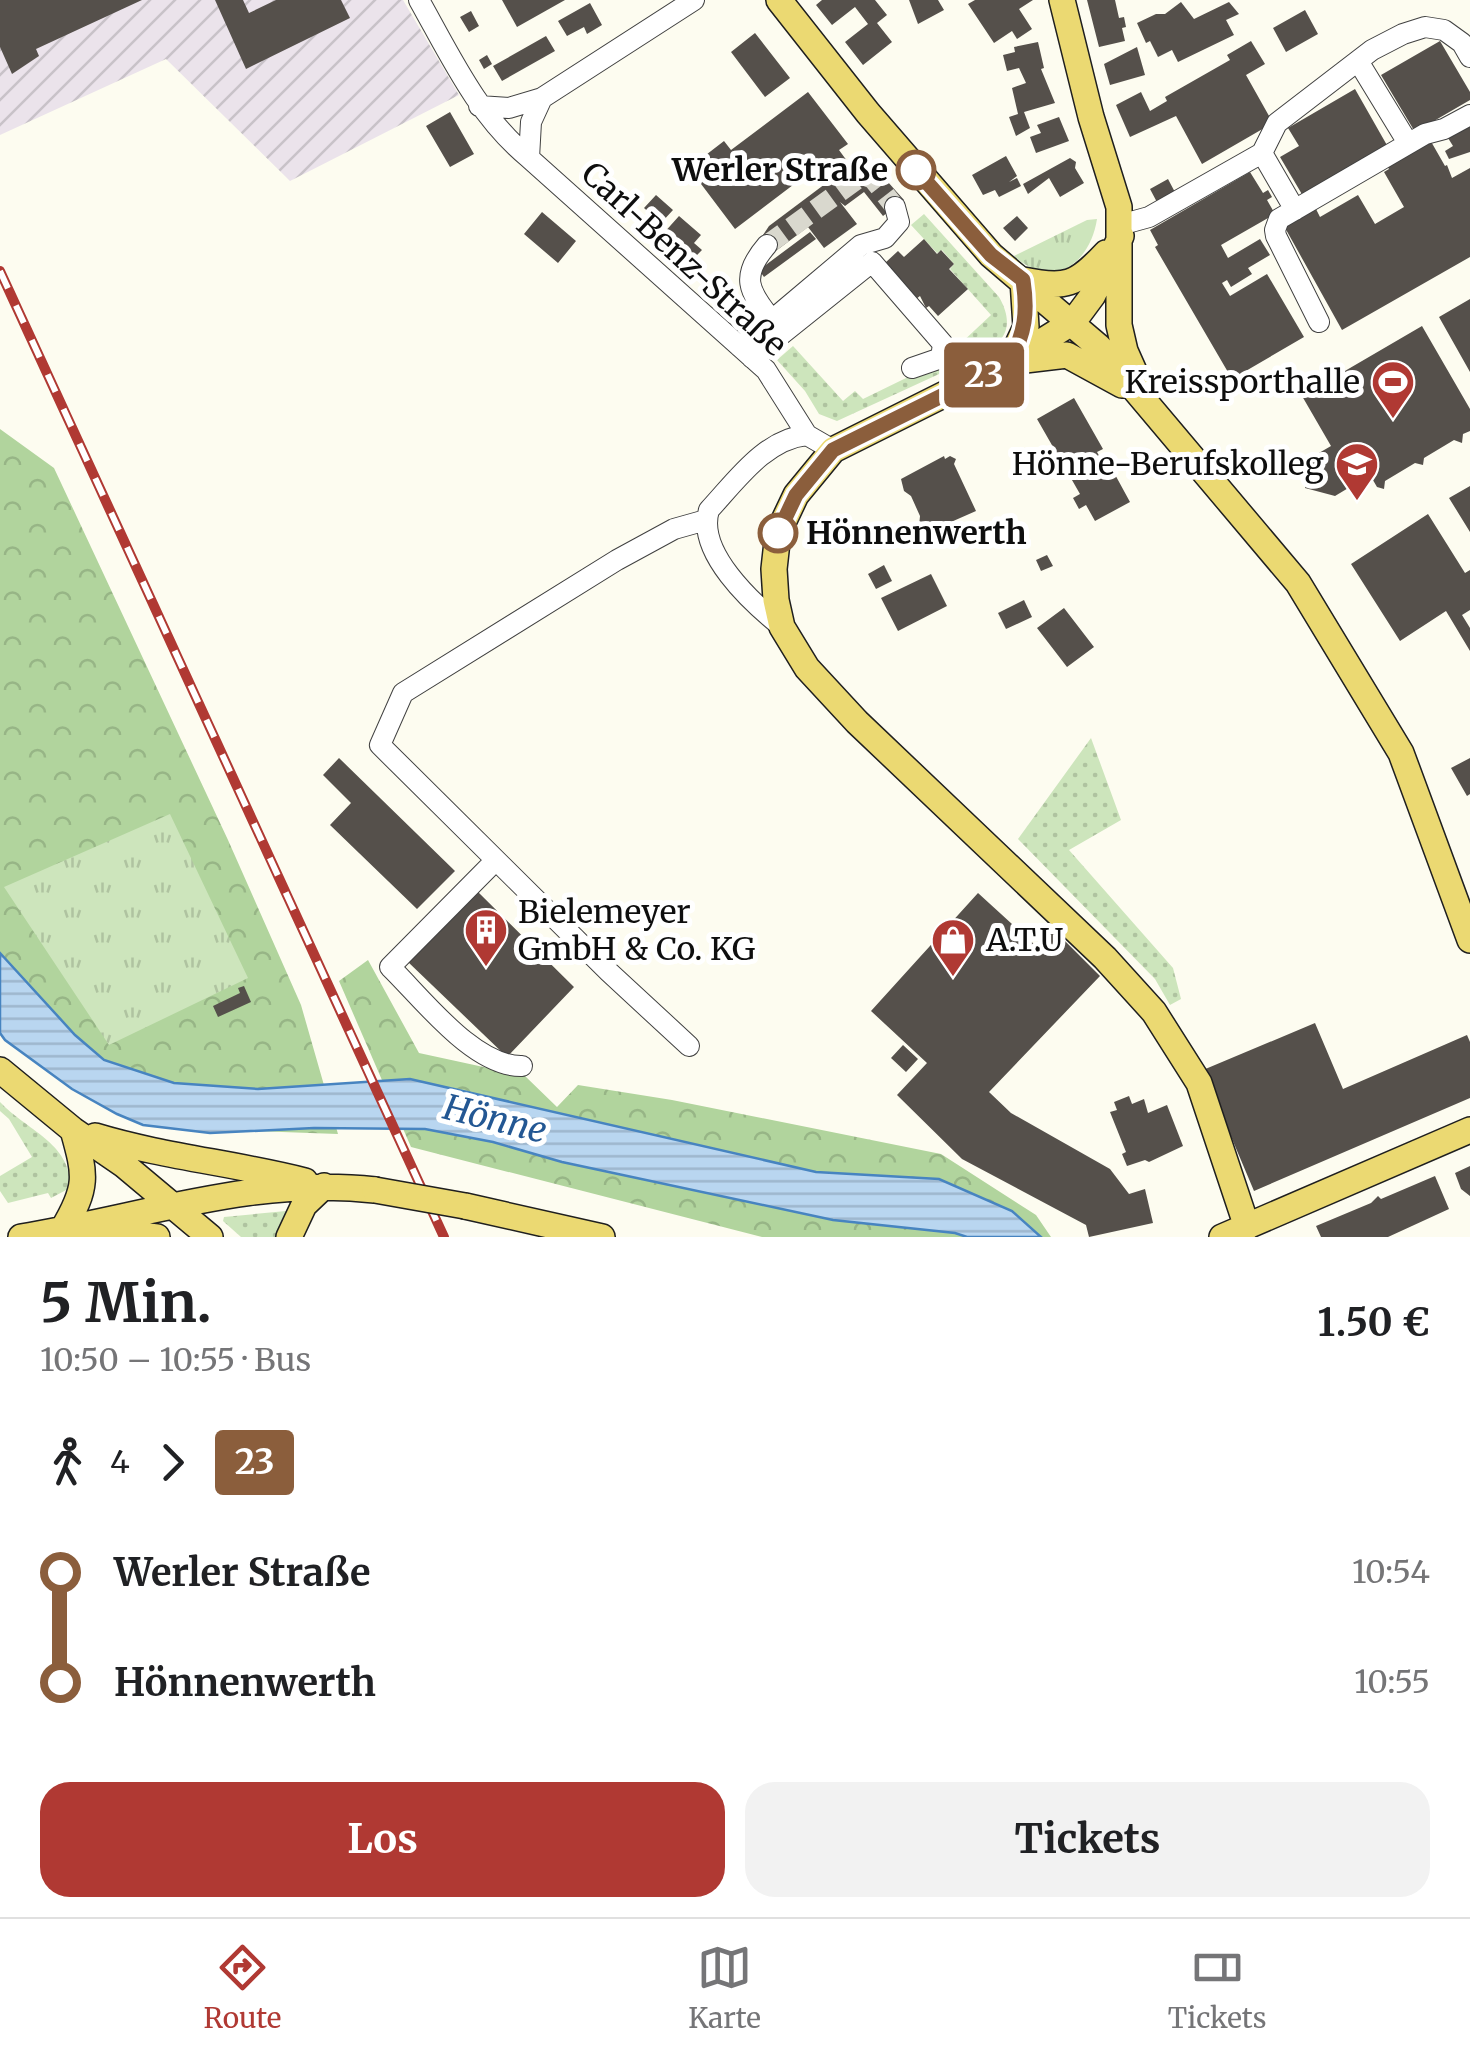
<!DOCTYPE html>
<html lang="de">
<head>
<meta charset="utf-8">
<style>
  :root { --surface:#fff; --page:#f2f2f2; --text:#202124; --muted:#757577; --line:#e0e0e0; --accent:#b03933 }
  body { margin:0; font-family:Merriweather,serif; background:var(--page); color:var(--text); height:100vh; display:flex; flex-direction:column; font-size:38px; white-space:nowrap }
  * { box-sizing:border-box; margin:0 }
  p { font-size:32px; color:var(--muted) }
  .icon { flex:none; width:55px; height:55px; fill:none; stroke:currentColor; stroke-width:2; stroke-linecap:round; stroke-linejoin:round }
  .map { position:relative; height:1237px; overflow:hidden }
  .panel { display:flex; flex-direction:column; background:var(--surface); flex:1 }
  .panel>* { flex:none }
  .badge { padding:0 20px; border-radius:8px; font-size:35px; line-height:65px }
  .map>.badge { position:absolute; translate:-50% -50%; box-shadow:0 0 0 5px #fff }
  .legs { display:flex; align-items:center; gap:15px; height:110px; padding:0 40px; font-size:32px }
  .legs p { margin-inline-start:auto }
  .head { display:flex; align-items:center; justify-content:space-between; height:170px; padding:0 40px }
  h1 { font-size:55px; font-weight:700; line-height:75px }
  .primary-button { display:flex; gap:20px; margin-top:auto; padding:20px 40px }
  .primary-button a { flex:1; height:115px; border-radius:30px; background:var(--accent); color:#fff; font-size:40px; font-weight:700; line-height:115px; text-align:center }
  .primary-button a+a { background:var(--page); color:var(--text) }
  ul { padding:0 40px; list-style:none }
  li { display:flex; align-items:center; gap:35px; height:110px; font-size:38px }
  li i { display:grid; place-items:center; width:15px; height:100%; margin:0 12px; background:currentColor }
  li i::after { content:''; width:25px; height:25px; margin:-12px; border:8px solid; border-radius:50%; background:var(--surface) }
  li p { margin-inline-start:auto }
  li:first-child i { background:linear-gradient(#0000 50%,currentColor 0) }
  li:last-child i { background:linear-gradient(currentColor 50%,#0000 0) }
  .dock { display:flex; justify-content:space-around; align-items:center; height:140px; border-top:2px solid var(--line); background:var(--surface); font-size:28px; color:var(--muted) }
  .dock a { display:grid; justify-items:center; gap:5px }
  .dock .active { color:var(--accent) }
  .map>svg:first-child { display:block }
  .industrial { fill:url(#industrial-furrows) }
  .grass { fill:url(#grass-dots) }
  .forest { fill:url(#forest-crowns) }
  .park { fill:url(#park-tufts) }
  .water { fill:url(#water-rules); stroke:#4784c0; stroke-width:2.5 }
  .building { fill:#55504b }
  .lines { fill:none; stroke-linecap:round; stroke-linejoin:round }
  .minor-tunnel { stroke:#d9d8ce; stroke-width:20; stroke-dasharray:20 10; stroke-linecap:butt }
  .minor-casing { stroke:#414141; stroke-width:22 }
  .major-casing { stroke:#1f1f1f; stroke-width:28 }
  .minor { stroke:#fff; stroke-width:20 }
  .major { stroke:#ebd972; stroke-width:25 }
  .rail-casing { stroke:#b03933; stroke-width:10 }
  .rail { stroke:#fff; stroke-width:6; stroke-dasharray:19; stroke-linecap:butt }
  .major-bridge-casing { stroke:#1f1f1f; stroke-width:28; stroke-linecap:butt }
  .major-bridge { stroke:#ebd972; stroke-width:25 }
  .line-1-casing { stroke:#fff; stroke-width:22 }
  .line-1 { stroke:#8b5e3c; stroke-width:15 }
  .stop-1-dot { fill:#fff; stroke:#8b5e3c; stroke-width:5 }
  .labels { text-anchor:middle; stroke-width:10; stroke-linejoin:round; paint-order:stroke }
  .stop-label { font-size:32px; font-weight:bold; fill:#0e0e0e; stroke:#fff; text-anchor:end }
  .street-label { font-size:32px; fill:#0e0e0e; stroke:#fff }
  .poi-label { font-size:32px; fill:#0e0e0e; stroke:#fff; text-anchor:end }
  .water-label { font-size:35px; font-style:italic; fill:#235793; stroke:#fff }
</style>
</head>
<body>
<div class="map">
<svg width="1470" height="1237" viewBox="0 0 1470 1237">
  <defs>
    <pattern id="industrial-furrows" width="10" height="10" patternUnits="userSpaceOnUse" patternTransform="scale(2.5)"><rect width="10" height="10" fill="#ebe3eb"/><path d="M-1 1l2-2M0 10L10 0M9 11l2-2" fill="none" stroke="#c8c2c8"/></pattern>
    <pattern id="grass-dots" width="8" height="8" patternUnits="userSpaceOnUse" patternTransform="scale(2.5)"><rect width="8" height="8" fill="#cde5bc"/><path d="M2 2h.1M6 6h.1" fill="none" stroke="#afc3a0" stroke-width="1.8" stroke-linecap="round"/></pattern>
    <pattern id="forest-crowns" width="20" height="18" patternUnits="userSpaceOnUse" patternTransform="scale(2.5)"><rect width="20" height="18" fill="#b1d49d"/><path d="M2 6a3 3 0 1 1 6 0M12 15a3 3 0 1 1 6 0" fill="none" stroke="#97b586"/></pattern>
    <pattern id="park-tufts" width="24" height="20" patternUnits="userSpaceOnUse" patternTransform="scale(2.5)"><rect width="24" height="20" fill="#cde5bc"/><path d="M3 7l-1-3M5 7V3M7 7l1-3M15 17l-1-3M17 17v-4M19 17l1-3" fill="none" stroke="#afc3a0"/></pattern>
    <pattern id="water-rules" width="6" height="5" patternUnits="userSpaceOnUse" patternTransform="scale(2.5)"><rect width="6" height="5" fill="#b9d6f0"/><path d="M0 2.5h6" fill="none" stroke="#9eb6cd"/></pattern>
  </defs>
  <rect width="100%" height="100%" fill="#fdfcf0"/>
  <path class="industrial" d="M0 0H403L459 95 290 181 166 59 0 135Z"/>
  <path class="grass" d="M924 214 999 297C1024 341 985 352 953 368L947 356V341L959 345 991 315 950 269 954 264 942 250 937 253 911 225Z
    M793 346 843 401 855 391 863 399 945 359 950 369 837 421 819 414 805 391 777 360Z
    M1091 738 1121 820 1069 850 1173 968 1181 999 1170 1005 1155 979 1018 839Z
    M0 1102C27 1131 72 1143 70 1188L51 1198 48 1193 8 1203 0 1191V1176L32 1157 9 1119 0 1111Z
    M286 1211 278 1237H241L223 1221 224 1217Z"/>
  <path class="forest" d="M0 429 54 468 228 840 301 1005 338 1134 196 1129 0 1028Z
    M368 960 419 1053 525 1076 557 1107 578 1085 672 1100 941 1154 1036 1215 1051 1237H762L411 1147 339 981Z"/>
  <path class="park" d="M1097 219C1090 264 1053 291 1014 256L1087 220Z
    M170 814 248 978 109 1045 4 887Z"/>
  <path class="water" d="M0 953 75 1035 104 1060 174 1083 258 1089 410 1079 816 1172 939 1179 1012 1211 1041 1237H967L955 1233 833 1220 562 1162 493 1142 425 1129 314 1128 210 1133 143 1125 117 1114 72 1089 5 1040 0 1033Z"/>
  <path class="building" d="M0 0H142L36 49 39 56 12 74 0 47Z
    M215 0H243L249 13 276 0H341L350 18 246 69Z
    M502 0H565L517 27Z
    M822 0H875L887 15 877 23 892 42 863 65 845 42 868 24 855 7 832 25 816 5Z
    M909 0H938L944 10 918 24Z
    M975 0H1033L1019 9 1032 29 1017 39 1012 31 994 43 968 4Z
    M1087 0H1115L1119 18 1124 17 1126 27 1122 28 1125 41 1099 47Z
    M1181 2 1194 19 1229 2 1239 14 1226 20 1234 35 1178 62 1172 50 1158 57 1150 41 1146 43 1137 23 1156 14H1165Z
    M590 3 602 25 587 34 584 27 567 36 558 21Z
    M1305 10 1318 34 1286 52 1273 28Z
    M471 11 479 26 469 32 460 17Z
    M755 33 790 78 765 97 731 52Z
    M546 36 555 51 502 81 493 66Z
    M1251 41 1265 64 1246 75 1273 123 1202 164 1176 116 1130 137 1116 105 1141 92 1150 111 1167 101 1165 97 1230 60 1227 55Z
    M1440 41 1470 92V100L1415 132 1381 75Z
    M1038 42 1044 68 1041 69 1055 103 1024 112 1030 128 1016 136 1009 117 1018 114 1012 88 1026 83 1019 68 1007 71 1003 55 1015 52 1014 47Z
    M1137 47 1145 75 1110 85 1104 64Z
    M487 55 492 64 484 69 479 60Z
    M1355 89 1388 147 1303 196 1280 157 1299 146 1288 128Z
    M808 92 848 144 839 150 850 165 863 154 904 200 883 216 864 192 845 206 840 202 857 224 824 248 808 227 773 253 761 238 769 226 829 181 818 166 735 229 689 168 724 141 731 150Z
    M450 112 474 154 450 167 426 126Z
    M1059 117 1069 141 1036 153 1030 137 1041 133 1037 125Z
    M1470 125V152L1449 159 1445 151 1453 146 1448 138Z
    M1429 138 1445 166 1447 165 1452 178 1470 168V257L1342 330 1284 226 1315 207 1320 217 1358 195 1375 224 1404 207 1384 172 1389 169 1385 163Z
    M1006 156 1017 176 1009 182 1017 178 1021 186 999 197 995 190 983 195 972 175Z
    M1070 158 1076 162 1075 168 1084 183 1060 197 1049 178 1028 194 1023 184Z
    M1250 172 1263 193 1268 190 1272 197 1267 200 1275 214 1221 245 1228 258 1260 239 1270 255 1248 268 1252 274 1231 287 1227 280 1222 283 1230 296 1267 274 1304 337 1232 379 1155 247 1158 245 1150 230Z
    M1168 179 1177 196 1159 206 1150 189Z
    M656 195 673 210 661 223 644 208Z
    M542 212 576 241 558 263 524 234Z
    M679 216 701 235 694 243 702 250 691 261 662 235Z
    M1017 216 1028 228 1015 241 1003 228Z
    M810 232 816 239 764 277 759 270Z
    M924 239 937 254 941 250 954 264 949 269 968 289 938 316 929 306 926 308 920 296 916 299 885 263 898 251 904 257Z
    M1470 299V372L1439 317Z
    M1422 326 1470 409V431L1463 434 1462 443 1454 440 1424 458 1423 465 1415 463 1385 481 1384 489 1377 487 1370 475 1335 496 1305 488 1312 457 1331 446 1302 396Z
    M1074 398 1103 449 1097 452 1102 461 1106 458 1130 502 1095 521 1086 505 1079 509 1073 498 1080 494 1037 419Z
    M944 456 945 459 950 456 956 459 954 464 976 511 926 533 919 526 920 516 911 496 904 491 901 479Z
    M1470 486V532L1449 498Z
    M1428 514 1465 573 1470 570V610L1462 615 1470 628V651L1446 611 1400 641 1351 564Z
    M1047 555 1053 566 1041 571 1036 560Z
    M884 565 892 581 876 589 868 574Z
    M931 574 947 606 898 631 881 598Z
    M1024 600 1032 617 1006 629 998 613Z
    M1064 608 1094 647 1067 667 1037 628Z
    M339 758 455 871 417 909 330 825 351 803 323 775Z
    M1470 758V794L1467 796 1451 768Z
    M476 890 574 987 507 1057 407 961Z
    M978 893 1035 945 1051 927 1100 976 989 1092 1011 1113 1110 1169 1129 1194 1145 1189 1153 1223 1089 1237 1086 1225 962 1159 897 1095 927 1063 871 1011Z
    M244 986 251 1002 218 1017 213 1006 240 993 238 988Z
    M1315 1023 1343 1089 1467 1035 1470 1042V1098L1254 1191 1203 1070Z
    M903 1045 918 1059 906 1072 891 1058Z
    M1129 1096 1132 1104 1144 1099 1148 1113 1167 1105 1183 1146 1149 1162 1145 1160 1127 1166 1122 1154 1126 1152 1110 1112 1117 1110 1114 1102Z
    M1470 1166V1196L1461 1189 1455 1173Z
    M1435 1176 1449 1209 1388 1237H1321L1316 1226 1371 1203 1378 1196 1381 1199Z"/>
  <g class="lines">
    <path class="minor-tunnel" d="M767 245 863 175 873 179 895 207"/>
    <g class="minor-casing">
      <path id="minor" d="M419 0C451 57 478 116 529 158
        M1358 61 1408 143
        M542 98 531 122 529 158 766 370 807 435 833 450
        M479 106 509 108 542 98 694 0
        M1262 153 1295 210
        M1120 225 1149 217 1262 153 1277 123 1372 50 1403 34 1425 27 1444 30 1462 43 1470 57
        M767 245C740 276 748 291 772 320
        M1319 322 1276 236 1275 230 1279 219 1425 134 1444 129 1470 115
        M740 347 861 245 885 238 899 222 895 207
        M752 358 872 262 943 344 941 358 912 368
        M782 627C752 603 696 552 709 510 736 481 765 439 807 435
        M496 860 390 967C423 999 474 1067 522 1066
        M689 1046 609 972 380 745 403 693 617 560 674 529 706 520"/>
    </g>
    <g class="major-casing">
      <path id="major" d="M779 0 868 113 991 255 1099 347 1298 583 1401 753 1470 940
        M1062 0 1091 117 1119 207V325L1125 351 1137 378
        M1121 236 1093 295 1073 322 1009 362 833 450 796 495 778 533 774 569 776 600 782 627 807 668 857 722 1105 958 1154 1012 1199 1083 1247 1227
        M1023 280C1066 289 1076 285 1106 253
        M1025 360 1067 355 1122 385
        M1010 361 1026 327 1023 280
        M0 1070 73 1130 124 1165 210 1237
        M95 1136C164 1157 235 1163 305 1181
        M465 1206 602 1237
        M63 1229C88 1187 86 1176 73 1130
        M98 1230 157 1237
        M21 1237C139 1218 254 1176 375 1190
        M289 1237 304 1205 324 1186
        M1222 1237 1470 1130"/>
    </g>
    <use href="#minor" class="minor"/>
    <use href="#major" class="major"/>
    <g class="rail-casing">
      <path id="rail" d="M0 271 444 1237"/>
    </g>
    <use href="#rail" class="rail"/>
    <g class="major-bridge-casing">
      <path id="major-bridge" d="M375 1190 465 1206"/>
    </g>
    <use href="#major-bridge" class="major-bridge"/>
  </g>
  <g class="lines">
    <g class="line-1-casing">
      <path id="line-1" d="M778 533 796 495 833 450 1010 362C1025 332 1028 313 1023 280L991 255 916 170"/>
    </g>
    <use href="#line-1" class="line-1"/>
  </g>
  <defs>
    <g id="stadium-pin" transform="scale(2.25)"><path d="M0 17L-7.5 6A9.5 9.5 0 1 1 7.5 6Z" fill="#b03933" stroke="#fff"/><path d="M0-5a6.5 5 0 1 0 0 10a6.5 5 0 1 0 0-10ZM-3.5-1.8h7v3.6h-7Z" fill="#fff"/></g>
    <g id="school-pin" transform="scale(2.25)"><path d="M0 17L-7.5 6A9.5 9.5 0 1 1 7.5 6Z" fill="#b03933" stroke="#fff"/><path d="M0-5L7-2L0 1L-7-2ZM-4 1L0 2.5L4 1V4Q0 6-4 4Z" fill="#fff"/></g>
    <g id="building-pin" transform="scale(2.25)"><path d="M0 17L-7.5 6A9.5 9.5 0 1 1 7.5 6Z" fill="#b03933" stroke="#fff"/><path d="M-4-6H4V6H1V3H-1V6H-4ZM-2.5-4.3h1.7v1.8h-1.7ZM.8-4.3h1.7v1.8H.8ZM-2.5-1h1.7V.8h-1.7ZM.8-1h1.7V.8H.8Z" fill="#fff"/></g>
    <g id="shop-pin" transform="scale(2.25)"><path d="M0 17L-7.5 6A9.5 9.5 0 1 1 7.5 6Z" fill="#b03933" stroke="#fff"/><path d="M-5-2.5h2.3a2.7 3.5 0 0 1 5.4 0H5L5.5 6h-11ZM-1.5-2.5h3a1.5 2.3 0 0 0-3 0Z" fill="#fff"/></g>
  </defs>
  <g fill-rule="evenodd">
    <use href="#stadium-pin" x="1393" y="382"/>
    <use href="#school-pin" x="1357" y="464"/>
    <use href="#building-pin" x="486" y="930"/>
    <use href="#shop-pin" x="953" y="940"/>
  </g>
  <g class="stop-1-dot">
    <circle cx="916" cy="170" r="18"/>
    <circle cx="778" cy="533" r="18"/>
  </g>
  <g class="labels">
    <g class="stop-label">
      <text x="888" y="181">Werler Straße</text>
      <text x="806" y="544" text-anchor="start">Hönnenwerth</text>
    </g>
    <g class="street-label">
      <text transform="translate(684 259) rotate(43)" y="11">Carl-Benz-Straße</text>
    </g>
    <g class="poi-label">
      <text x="1360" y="393">Kreissporthalle</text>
      <text x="1324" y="475">Hönne-Berufskolleg</text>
      <text x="518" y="923" text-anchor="start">Bielemeyer<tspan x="518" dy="37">GmbH &amp; Co. KG</tspan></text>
      <text x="986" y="951" text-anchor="start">A.T.U</text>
    </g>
    <g class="water-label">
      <text transform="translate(495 1119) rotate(14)" y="12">Hönne</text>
    </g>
  </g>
</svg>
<b class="badge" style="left:984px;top:375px;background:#8b5e3c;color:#fff">23</b>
</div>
<section class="panel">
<div class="head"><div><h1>5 Min.</h1><p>10:50 – 10:55 · Bus</p></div><b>1.50 €</b></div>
<div class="legs"><svg class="icon" aria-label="walk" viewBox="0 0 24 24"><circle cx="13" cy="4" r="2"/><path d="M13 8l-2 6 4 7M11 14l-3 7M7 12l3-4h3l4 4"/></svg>4<svg class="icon" aria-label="forward" viewBox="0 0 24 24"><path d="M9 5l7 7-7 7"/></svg><b class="badge" style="background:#8b5e3c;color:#fff">23</b></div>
<ul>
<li><i style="color:#8b5e3c"></i><b>Werler Straße</b><p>10:54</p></li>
<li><i style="color:#8b5e3c"></i><b>Hönnenwerth</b><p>10:55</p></li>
</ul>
<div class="primary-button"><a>Los</a><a>Tickets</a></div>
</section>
<nav class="dock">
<a class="active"><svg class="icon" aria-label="directions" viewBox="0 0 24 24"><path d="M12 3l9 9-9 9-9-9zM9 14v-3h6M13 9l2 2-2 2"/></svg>Route</a>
<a><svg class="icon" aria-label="map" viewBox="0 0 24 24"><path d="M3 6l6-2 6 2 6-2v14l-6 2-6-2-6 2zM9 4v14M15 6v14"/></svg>Karte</a>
<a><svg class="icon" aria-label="tickets" viewBox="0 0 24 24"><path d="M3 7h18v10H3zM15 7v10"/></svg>Tickets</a>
</nav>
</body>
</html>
